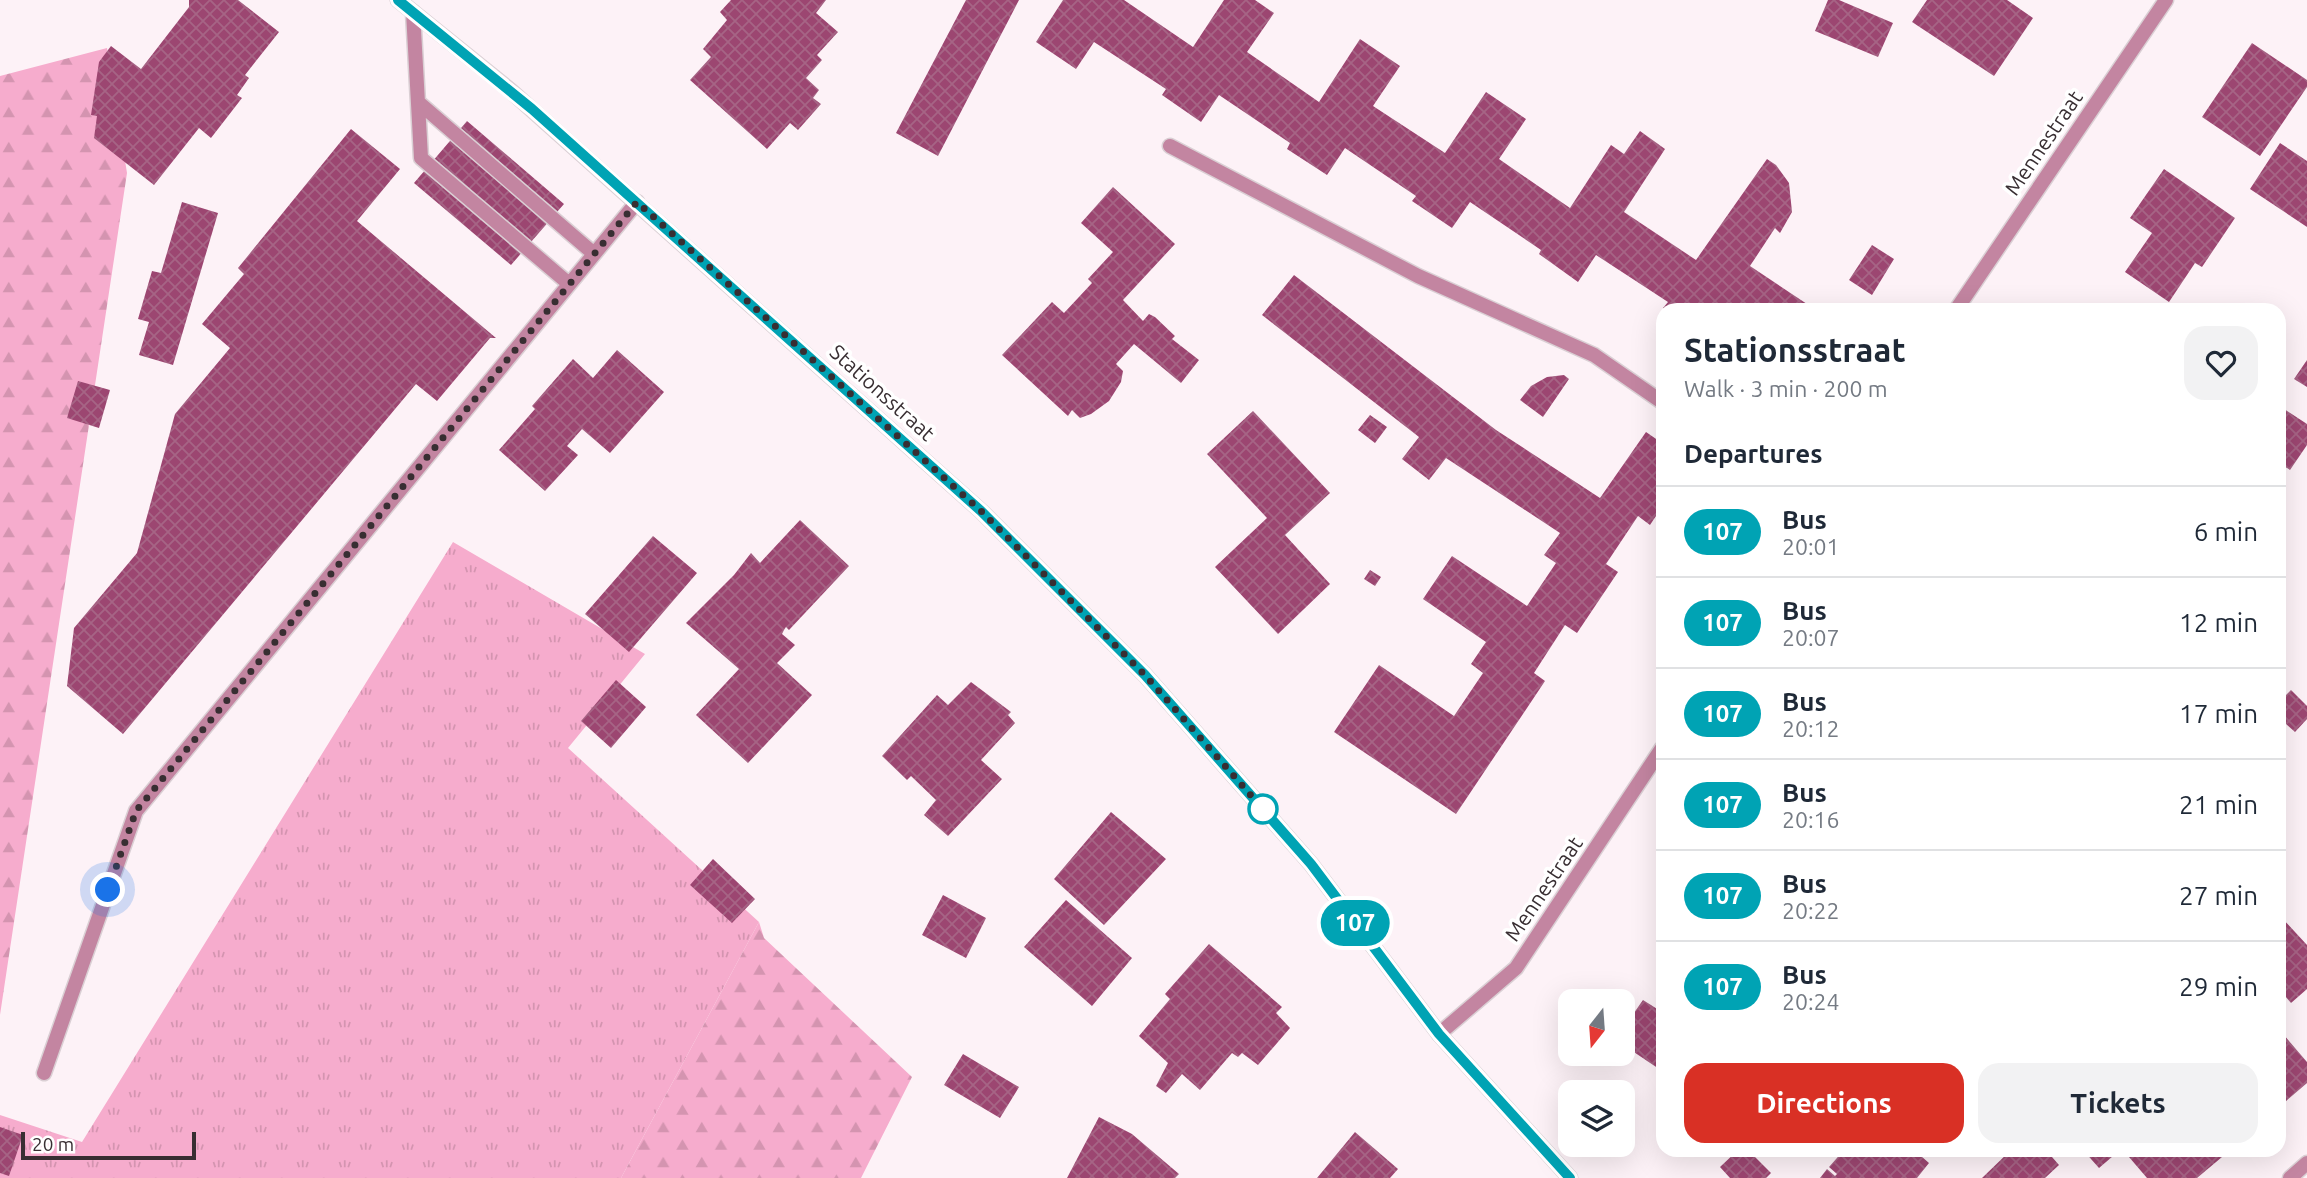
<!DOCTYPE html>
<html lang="en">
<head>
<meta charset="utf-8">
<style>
  :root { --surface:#fff; --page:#f2f2f3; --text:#1f2937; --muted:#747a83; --line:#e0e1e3; --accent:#d93025 }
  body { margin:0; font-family:Ubuntu,sans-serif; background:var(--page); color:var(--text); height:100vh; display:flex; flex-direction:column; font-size:26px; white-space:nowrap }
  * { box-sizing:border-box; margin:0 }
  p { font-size:23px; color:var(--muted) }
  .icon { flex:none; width:38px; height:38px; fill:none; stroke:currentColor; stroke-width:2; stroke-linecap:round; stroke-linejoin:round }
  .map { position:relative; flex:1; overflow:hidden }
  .sheet { position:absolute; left:1656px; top:303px; width:630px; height:854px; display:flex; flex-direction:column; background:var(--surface); border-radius:21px; box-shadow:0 7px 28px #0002 }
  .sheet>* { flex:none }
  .badge { padding:0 14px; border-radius:23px; font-size:24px; line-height:46px }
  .needle { width:46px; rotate:197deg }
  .fabs { position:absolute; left:1558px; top:989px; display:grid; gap:14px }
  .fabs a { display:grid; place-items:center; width:77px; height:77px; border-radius:14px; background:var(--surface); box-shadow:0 7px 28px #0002; font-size:35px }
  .scale { position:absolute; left:21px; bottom:18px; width:175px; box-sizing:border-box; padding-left:7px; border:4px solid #382e32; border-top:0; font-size:19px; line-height:24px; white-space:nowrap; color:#382e32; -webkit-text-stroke:5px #fff; paint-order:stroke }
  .you { position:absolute; width:35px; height:35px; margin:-18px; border:5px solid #fff; border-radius:50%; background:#1a73e8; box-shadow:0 0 0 10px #1a73e833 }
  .map>.badge { position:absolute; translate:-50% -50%; box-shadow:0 0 0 4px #fff }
  h2 { padding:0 28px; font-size:26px; line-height:63px }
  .round { display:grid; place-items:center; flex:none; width:74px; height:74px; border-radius:21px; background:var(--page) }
  .head { display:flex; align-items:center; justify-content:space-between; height:119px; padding:0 28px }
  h1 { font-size:33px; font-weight:600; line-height:52px }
  .button { display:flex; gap:14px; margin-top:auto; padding:14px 28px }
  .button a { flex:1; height:80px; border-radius:21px; background:var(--accent); color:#fff; font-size:28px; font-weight:600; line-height:80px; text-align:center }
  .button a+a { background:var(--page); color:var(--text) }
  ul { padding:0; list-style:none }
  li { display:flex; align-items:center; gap:21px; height:91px; padding:0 28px; border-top:2px solid var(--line) }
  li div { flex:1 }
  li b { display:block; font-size:26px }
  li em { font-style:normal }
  li .badge { min-width:77px; font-weight:700; text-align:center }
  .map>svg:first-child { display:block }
  .grass { fill:url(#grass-tufts) }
  .forest { fill:url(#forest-firs) }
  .building { fill:url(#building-cross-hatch) }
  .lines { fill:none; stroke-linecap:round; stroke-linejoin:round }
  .lane-casing { stroke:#dacfd4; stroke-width:17 }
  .street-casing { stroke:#dacfd4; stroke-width:17 }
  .secondary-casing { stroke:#dacfd4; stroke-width:17 }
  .lane { stroke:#c385a1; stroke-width:14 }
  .street { stroke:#c385a1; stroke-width:14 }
  .secondary { stroke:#a44c78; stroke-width:14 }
  .line-casing { stroke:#fff; stroke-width:16 }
  .line { stroke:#00a3b4; stroke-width:10 }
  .walk { stroke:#382e32; stroke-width:7; stroke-dasharray:0 12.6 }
  .stop-dot { fill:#fff; stroke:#00a3b4; stroke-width:3.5 }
  .labels { text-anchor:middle; stroke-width:7; stroke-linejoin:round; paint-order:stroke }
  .street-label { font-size:21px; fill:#382e32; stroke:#fff }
</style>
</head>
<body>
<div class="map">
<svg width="2307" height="1178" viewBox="0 0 2307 1178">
  <defs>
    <pattern id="grass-tufts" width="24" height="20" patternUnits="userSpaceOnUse" patternTransform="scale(1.75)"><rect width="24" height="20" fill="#f6accd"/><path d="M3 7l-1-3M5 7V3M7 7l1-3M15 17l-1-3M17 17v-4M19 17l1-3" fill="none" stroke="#d494b0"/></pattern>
    <pattern id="forest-firs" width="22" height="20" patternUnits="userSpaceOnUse" patternTransform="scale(1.75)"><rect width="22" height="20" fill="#f6accd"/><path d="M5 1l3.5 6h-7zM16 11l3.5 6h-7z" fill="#d494b0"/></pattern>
    <pattern id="building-cross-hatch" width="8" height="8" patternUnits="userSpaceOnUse" patternTransform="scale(1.75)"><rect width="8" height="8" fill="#9c4671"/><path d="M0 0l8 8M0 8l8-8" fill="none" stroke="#a66485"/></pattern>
  </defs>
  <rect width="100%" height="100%" fill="#fdf2f7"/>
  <path class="grass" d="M453 542 645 654 568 748 759 922 621 1178H0V1115L82 1142Z"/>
  <path class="forest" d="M107 48 127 173 0 1015V76Z
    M759 922 764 938 912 1077 861 1178H621Z"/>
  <path class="building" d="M189 0H238L279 32 245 75 249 78 237 95 242 98 211 138 199 128 154 185 94 138 97 116 91 115 99 62 111 46 141 69 189 7Z
    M731 0H826L816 13 838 32 817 55 822 60 806 78 819 90 813 98 821 104 798 130 790 123 767 149 690 80 711 57 703 49 727 20 720 12Z
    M966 0H1019L938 156 896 133Z
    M1063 0H1124L1193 47 1224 0H1255L1274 13 1247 52 1319 102 1360 39 1400 66 1373 106 1445 153 1486 92 1526 119 1499 159 1570 208 1611 145 1624 154 1640 131 1665 149 1624 212 1696 260 1767 159 1776 165 1789 183 1792 212 1780 233 1775 228 1750 266 1816 310H1666L1663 308 1668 302 1596 255 1578 282 1539 254 1541 250 1470 202 1452 228 1412 201 1416 196 1345 148 1327 175 1287 149 1290 143 1219 95 1201 122 1162 95 1166 89 1094 42 1076 69 1036 42Z
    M1828 0H1839L1893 23 1878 57 1815 31Z
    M1927 0H2007L2033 18 1994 76 1912 22Z
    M2252 43 2307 80V87L2260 156 2202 117Z
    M467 121 564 204 511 265 414 183Z
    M351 129 400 169 357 221 496 338H490L437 401 416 384 123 734 67 686 74 628 137 553 175 414 230 348 202 324 244 274 238 268Z
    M2280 143 2307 161V227L2250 189Z
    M2164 169 2235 218 2202 267 2195 263 2169 302 2125 272 2152 233 2130 218Z
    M1113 187 1175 244 1123 300 1143 321 1149 314 1155 317 1175 336 1172 339 1199 360 1181 383 1134 344 1116 364 1123 371 1121 382 1109 401 1091 414 1080 418 1072 410 1068 416 1002 355 1052 302 1064 313 1092 283 1088 279 1113 252 1081 223Z
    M182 202 218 213 173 365 139 355 149 322 138 319 152 271 161 273Z
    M1872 245 1894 259 1872 295 1849 280Z
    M1294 275 1496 430 1600 498 1646 432 1662 443V507L1650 525 1638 516 1606 564 1618 572 1577 633 1565 625 1534 673 1545 681 1456 814 1334 732 1379 665 1454 716 1483 673 1471 664 1486 642 1423 599 1452 556 1527 606 1556 563 1544 555 1560 533 1446 458 1429 480 1402 459 1419 437 1262 315Z
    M2247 303 2256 310H2222V309Z
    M617 350 664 392 610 453 582 429 567 446 578 455 545 491 499 450 535 409 532 406 573 359 593 378Z
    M2307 360V387L2294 379Z
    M1564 375 1569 379 1543 417 1520 400 1531 386 1547 377Z
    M78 381 110 390 99 428 67 418Z
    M2278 405 2307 424V445L2290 470 2278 462Z
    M1253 411 1330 493 1285 535 1330 584 1278 634 1215 567 1267 518 1207 454Z
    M1370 415 1387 427 1375 443 1358 430Z
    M800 520 849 566 789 630 786 627 784 630 782 634 795 645 777 663 812 695 748 763 696 715 739 669 686 623 734 575 751 553 760 563Z
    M653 536 697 573 629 652 585 614Z
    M1370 570 1381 577 1375 586 1364 579Z
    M616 680 646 707 611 748 581 721Z
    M971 682 1011 712 1008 715 1015 723 981 760 1002 779 948 836 924 815 936 800 911 776 907 780 882 756 937 695 948 705Z
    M2291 690 2307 706V719L2295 732 2278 717V703Z
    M1111 812 1166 859 1104 925 1054 879Z
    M713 859 755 899 732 923 690 885Z
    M943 895 986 918 966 958 922 935Z
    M1066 900 1132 958 1092 1006 1024 947Z
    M2282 918 2307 945V989L2291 1003 2278 988V921Z
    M1209 944 1282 1007 1276 1013 1290 1028 1258 1065 1242 1053 1238 1057 1232 1053 1200 1090 1182 1074 1166 1093 1156 1086 1168 1063 1139 1036 1170 999 1165 994Z
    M1643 1000 1662 1012V1071L1622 1044V1030Z
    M2278 1028 2307 1062V1083L2278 1108Z
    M963 1054 1019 1087 1000 1118 944 1085Z
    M1099 1117 1132 1134 1179 1174 1175 1178H1067Z
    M0 1127 23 1135 9 1176 0 1173Z
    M1355 1132 1398 1169 1390 1178H1317Z
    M1738 1150H1748L1771 1173 1766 1178H1730L1720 1167Z
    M1844 1150 1855 1153 1858 1150H1914L1929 1163 1917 1178H1820L1827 1169 1835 1176 1837 1174 1829 1167Z
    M2011 1150H2046L2059 1165 2045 1178H1982Z
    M2083 1150H2120L2099 1168Z
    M2123 1150H2216L2222 1157 2197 1178H2147Z"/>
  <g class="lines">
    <g class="lane-casing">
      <path id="lane" d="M413 12 421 158 568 283
        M418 102 593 253
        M1170 146 1418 276 1594 355 1662 402
        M44 1073 136 811 637 202"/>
    </g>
    <g class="street-casing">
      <path id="street" d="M1956 310 2166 0
        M1439 1034 1516 968 1662 748
        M2290 1178 2307 1163"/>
    </g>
    <g class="secondary-casing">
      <path id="secondary" d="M398 0 511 91 981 511 1145 675 1311 864 1439 1034 1570 1178"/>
    </g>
    <use href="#lane" class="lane"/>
    <use href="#street" class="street"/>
    <use href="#secondary" class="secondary"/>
  </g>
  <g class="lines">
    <g class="line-casing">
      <path id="line" d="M398 0 532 109 981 511 1145 675 1311 864 1439 1034 1570 1178"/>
    </g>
    <use href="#line" class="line"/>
    <path class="walk" d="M108 890 136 811 637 202 981 511 1145 675 1263 809"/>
  </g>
  <circle class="stop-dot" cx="1263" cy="809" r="14"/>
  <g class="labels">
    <g class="street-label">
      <text transform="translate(2044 143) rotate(-56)" y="7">Mennestraat</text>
      <text transform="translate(882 393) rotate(42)" y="7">Stationsstraat</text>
      <text transform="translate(1544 889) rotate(-56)" y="7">Mennestraat</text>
    </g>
  </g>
</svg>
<div class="fabs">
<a><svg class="needle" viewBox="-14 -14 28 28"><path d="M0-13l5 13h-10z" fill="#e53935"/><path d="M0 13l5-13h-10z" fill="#747a83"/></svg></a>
<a><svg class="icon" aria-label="layers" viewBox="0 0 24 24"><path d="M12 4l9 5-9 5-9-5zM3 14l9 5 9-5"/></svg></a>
</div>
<div class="scale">20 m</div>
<div class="you" style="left:108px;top:890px"></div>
<b class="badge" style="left:1355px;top:923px;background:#00a3b4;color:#fff">107</b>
<section class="sheet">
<div class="head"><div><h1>Stationsstraat</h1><p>Walk · 3 min · 200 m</p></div><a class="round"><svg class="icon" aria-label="heart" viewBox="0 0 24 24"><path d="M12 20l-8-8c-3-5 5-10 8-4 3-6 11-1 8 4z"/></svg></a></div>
<h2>Departures</h2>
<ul>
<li><span class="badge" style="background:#00a3b4;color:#fff">107</span><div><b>Bus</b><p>20:01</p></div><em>6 min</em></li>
<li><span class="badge" style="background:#00a3b4;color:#fff">107</span><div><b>Bus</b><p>20:07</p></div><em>12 min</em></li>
<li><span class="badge" style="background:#00a3b4;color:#fff">107</span><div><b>Bus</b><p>20:12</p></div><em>17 min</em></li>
<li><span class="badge" style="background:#00a3b4;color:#fff">107</span><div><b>Bus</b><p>20:16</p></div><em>21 min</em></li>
<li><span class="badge" style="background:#00a3b4;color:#fff">107</span><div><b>Bus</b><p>20:22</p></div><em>27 min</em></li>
<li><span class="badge" style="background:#00a3b4;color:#fff">107</span><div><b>Bus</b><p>20:24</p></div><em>29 min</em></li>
</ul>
<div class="button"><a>Directions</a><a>Tickets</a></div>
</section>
</div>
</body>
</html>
